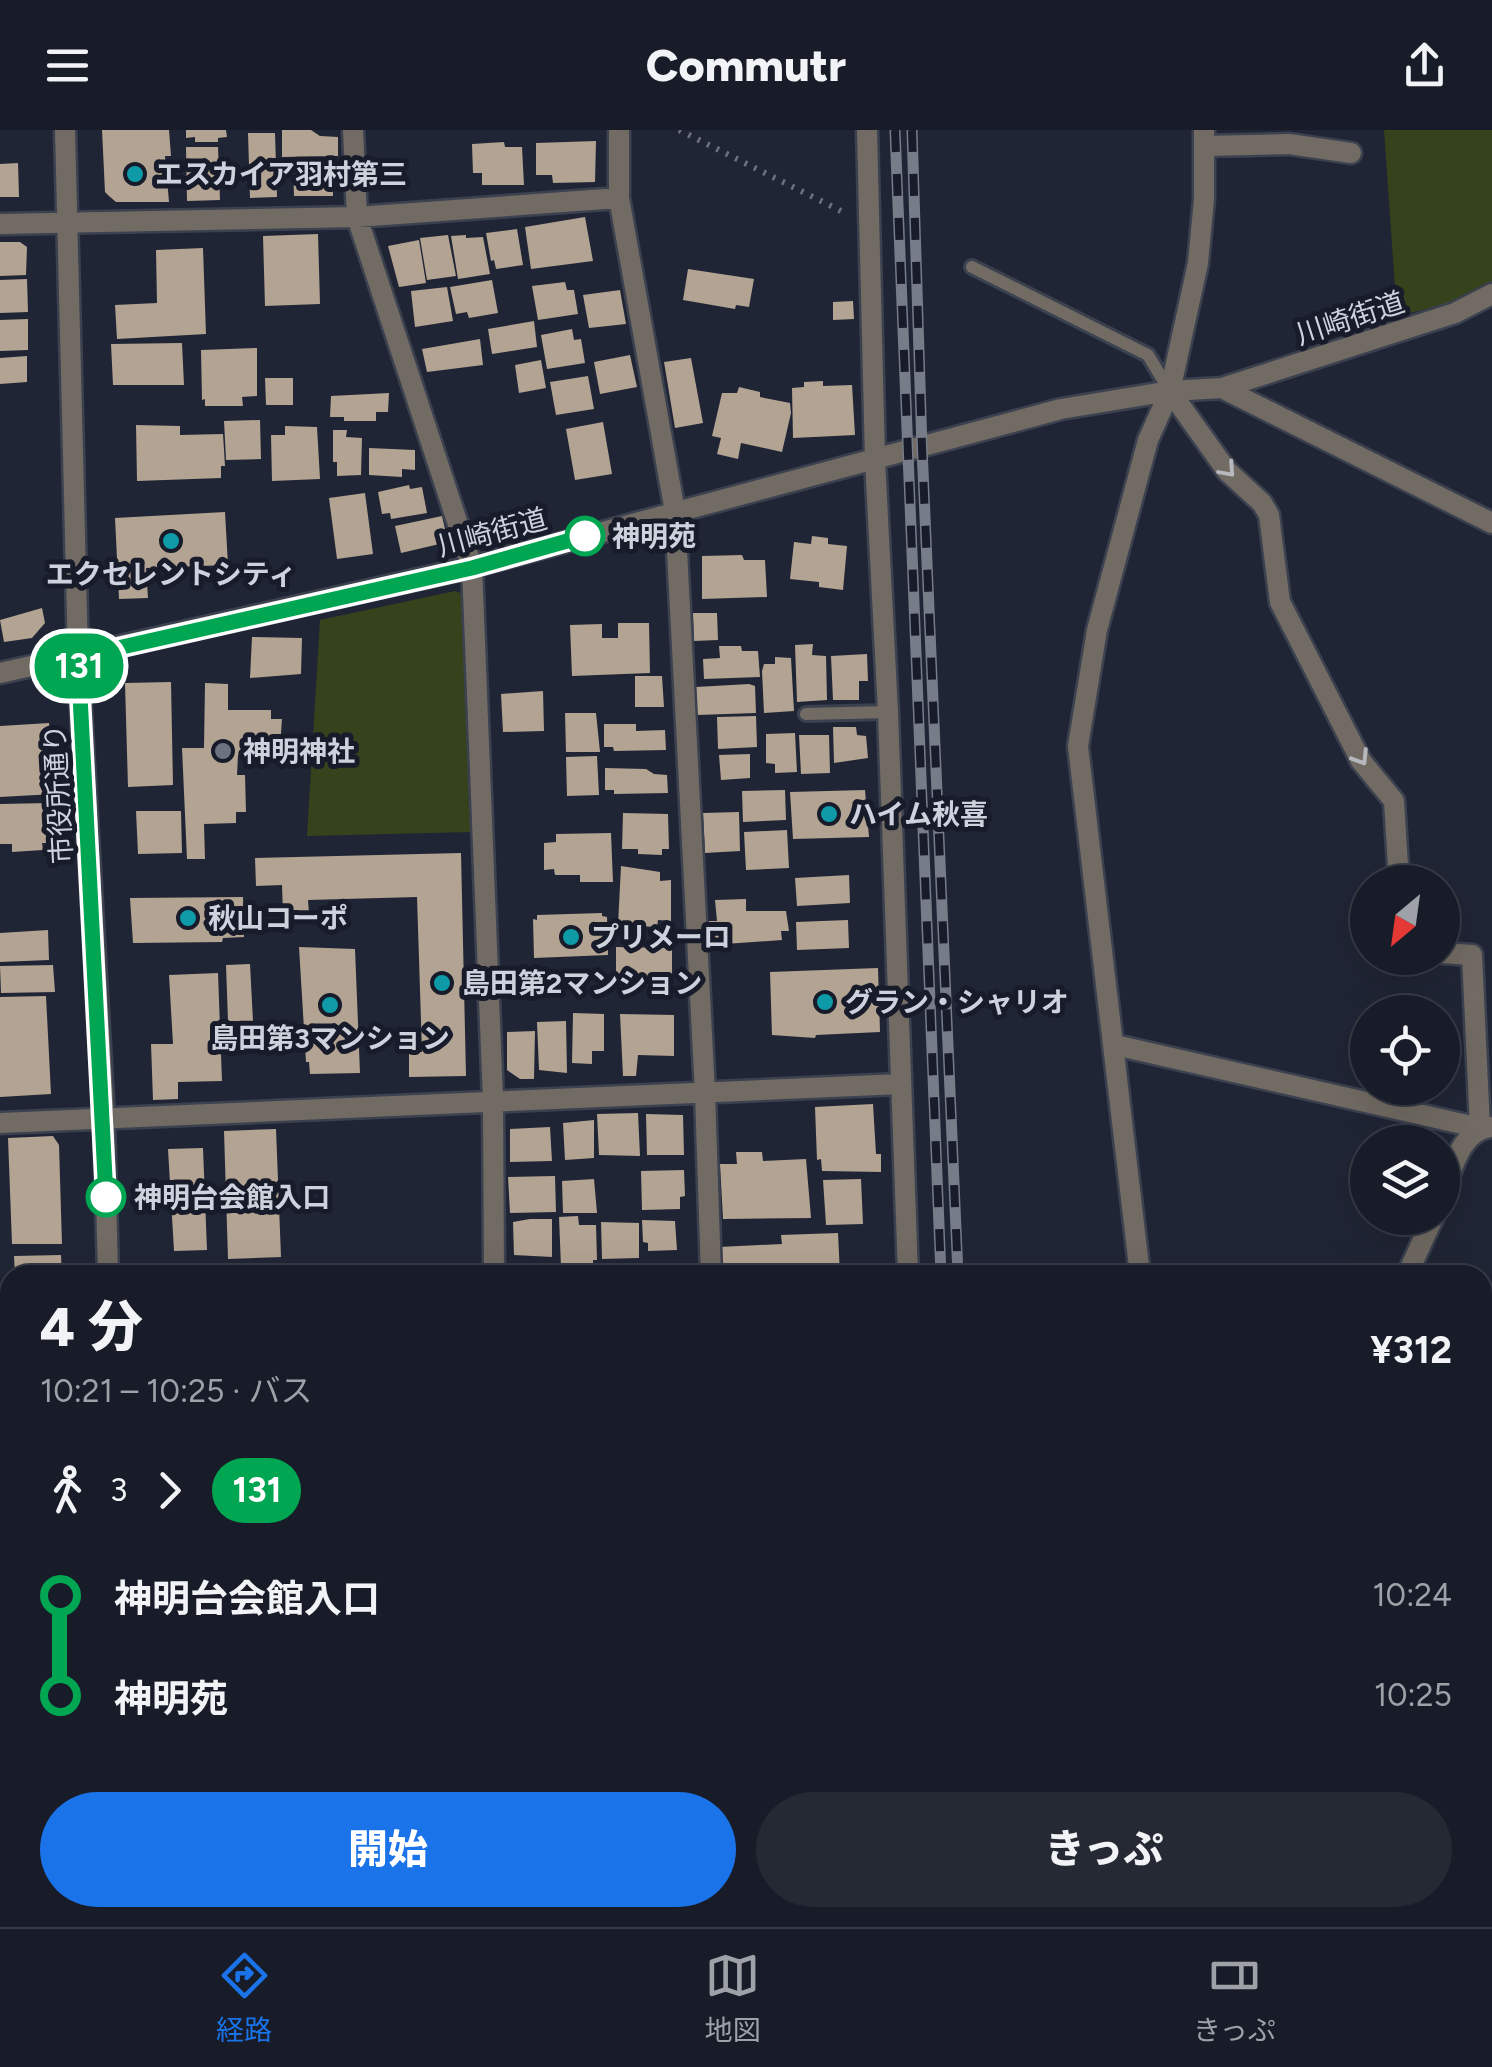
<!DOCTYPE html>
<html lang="ja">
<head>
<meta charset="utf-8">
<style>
  :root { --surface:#181c28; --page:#252934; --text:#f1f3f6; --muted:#9fa1a8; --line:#363a45; --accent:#1a73e8 }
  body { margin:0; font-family:Figtree,"Noto Sans JP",sans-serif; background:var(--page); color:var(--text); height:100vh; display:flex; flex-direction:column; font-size:38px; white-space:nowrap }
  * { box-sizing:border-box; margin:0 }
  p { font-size:32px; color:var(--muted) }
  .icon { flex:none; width:55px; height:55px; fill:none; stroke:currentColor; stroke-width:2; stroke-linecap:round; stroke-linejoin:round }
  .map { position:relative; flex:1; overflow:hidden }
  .panel { position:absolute; left:0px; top:1135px; width:1492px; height:662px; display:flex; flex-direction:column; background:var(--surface); border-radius:30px 30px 0 0; box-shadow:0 10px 40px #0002,0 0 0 2px var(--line) }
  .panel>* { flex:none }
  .badge { padding:0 20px; border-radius:32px; font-size:35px; line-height:65px }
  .needle { width:65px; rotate:209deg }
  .controls { position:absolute; left:1350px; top:735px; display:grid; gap:20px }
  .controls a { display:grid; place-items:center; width:110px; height:110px; border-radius:50%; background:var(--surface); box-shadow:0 10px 40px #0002,0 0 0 2px var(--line); font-size:50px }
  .map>.badge { position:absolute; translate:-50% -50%; box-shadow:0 0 0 5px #fff }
  .legs { display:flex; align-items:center; gap:15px; height:110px; padding:0 40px; font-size:32px }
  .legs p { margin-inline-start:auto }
  .summary { display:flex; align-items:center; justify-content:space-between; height:170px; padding:0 40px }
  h1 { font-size:55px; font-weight:800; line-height:75px }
  .primary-button { display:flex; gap:20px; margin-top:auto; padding:20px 40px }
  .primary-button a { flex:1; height:115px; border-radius:60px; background:var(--accent); color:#fff; font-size:40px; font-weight:800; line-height:115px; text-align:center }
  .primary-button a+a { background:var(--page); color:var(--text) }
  ul { padding:0 40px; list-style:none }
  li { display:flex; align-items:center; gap:35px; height:100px; font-size:38px }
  li i { display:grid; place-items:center; width:15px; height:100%; margin:0 12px; background:currentColor }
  li i::after { content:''; width:25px; height:25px; margin:-12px; border:8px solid; border-radius:50%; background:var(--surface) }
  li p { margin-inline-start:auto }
  li:first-child i { background:linear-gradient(#0000 50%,currentColor 0) }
  li:last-child i { background:linear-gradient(currentColor 50%,#0000 0) }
  header { display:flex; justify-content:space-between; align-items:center; height:130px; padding:0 40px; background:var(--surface); font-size:45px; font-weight:800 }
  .tab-bar { display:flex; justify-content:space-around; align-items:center; height:140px; border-top:2px solid var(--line); background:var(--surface); font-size:28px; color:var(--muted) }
  .tab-bar a { display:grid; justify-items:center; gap:5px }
  .tab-bar .active { color:var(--accent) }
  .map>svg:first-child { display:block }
  .green { fill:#35421c }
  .building { fill:#b3a392 }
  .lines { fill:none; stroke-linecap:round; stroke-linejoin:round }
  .service-casing { stroke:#3c4150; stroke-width:18 }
  .minor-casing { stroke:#3c4150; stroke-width:25 }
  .tertiary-casing { stroke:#3c4150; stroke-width:25 }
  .secondary-casing { stroke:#3c4150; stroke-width:25 }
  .path { stroke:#6d717f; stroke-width:6; stroke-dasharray:2.5 8; stroke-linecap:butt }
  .service { stroke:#716b63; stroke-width:12 }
  .minor { stroke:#716b63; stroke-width:20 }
  .tertiary { stroke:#716b63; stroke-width:20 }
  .secondary { stroke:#9c9286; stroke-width:20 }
  .rail-casing { stroke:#777c89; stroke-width:11 }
  .rail { stroke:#171b2a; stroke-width:8; stroke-dasharray:22; stroke-linecap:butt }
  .oneway { stroke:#b7b8be }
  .line-1-casing { stroke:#fff; stroke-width:22 }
  .line-1 { stroke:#00a651; stroke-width:15 }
  .culture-dot { fill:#0f9aa8; stroke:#171b2a; stroke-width:4 }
  .stop-1-dot { fill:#fff; stroke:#00a651; stroke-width:5 }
  .worship-dot { fill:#6b7280; stroke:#171b2a; stroke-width:4 }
  .labels { text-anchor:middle; stroke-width:10; stroke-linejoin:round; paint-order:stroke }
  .poi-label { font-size:28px; font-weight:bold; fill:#ced2dd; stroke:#171b2a; text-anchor:start }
  .street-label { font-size:28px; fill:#ced2dd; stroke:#171b2a }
  .stop-label { font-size:28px; font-weight:bold; fill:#ced2dd; stroke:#171b2a; text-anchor:start }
</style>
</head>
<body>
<header><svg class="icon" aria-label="menu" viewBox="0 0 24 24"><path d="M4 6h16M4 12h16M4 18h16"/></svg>Commutr<svg class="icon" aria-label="share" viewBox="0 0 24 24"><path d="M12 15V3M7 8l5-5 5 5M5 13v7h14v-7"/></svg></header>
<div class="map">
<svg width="1492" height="1797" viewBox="0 0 1492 1797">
  <rect width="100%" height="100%" fill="#202535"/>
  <path class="green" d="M1384 0H1492V156L1453 173 1397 186Z
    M455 461 466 465 471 702 307 706 320 490Z
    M1492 1575V1764L1482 1767V1577Z
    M1002 1788H1408L1372 1797H1002Z"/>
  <path class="building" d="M102 0H169L171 26H165L169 72H116L109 66 105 62Z
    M186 0H226L227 7 218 8V12H195V7L186 8Z
    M282 0H311L320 6 338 7V26L282 27Z
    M248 3H275L277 67 250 68Z
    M596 11 595 52 553 53 552 45H536V13Z
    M504 12 505 17H522L524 55H482V43H473L472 14Z
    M186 17H218L220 70 187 71Z
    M332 30 333 66H294L293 31Z
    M18 33 19 67H0V34Z
    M585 87 593 131 531 139 525 97Z
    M517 99 523 135 496 139 494 130 491 131 486 103Z
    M318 104 320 174 265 176 263 106Z
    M448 105 456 146 427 150 420 108Z
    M466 105V108L483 107 490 144 458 149 451 106Z
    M419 110 426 153 399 157 388 116Z
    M0 112H20L27 117 26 145 0 146Z
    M203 118 206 204 117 209 115 175 157 173 156 120Z
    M688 139 754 149 749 177 736 175 735 179 683 170Z
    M27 149 28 182 0 183V150Z
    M492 150 498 183 469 188 467 182 456 184 450 157Z
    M565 152 567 160H574L578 184 538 190 532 156Z
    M447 157 453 191 415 197 411 161Z
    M620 160 626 194 589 198 583 165Z
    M853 171 854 189 833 190V172Z
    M28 189V220L0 221V190Z
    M534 191 537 217 492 224 488 199Z
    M572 199 574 210 581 209 585 233 547 239 541 205Z
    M480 209 483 235 427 242 422 219Z
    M182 213 184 255H113L111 214Z
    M257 218V266L242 267 243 276H205V269L202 270 201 220Z
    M630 225 637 257 600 264 594 232Z
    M27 226V252L0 254V228Z
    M691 228 703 293 675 298 664 232Z
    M541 230 546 258 519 263 515 235Z
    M588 246 594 279 556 285 550 252Z
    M265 248H293V275H266Z
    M823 251V256L852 255 855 305 793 308 792 258 804 257V252Z
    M739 257 760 262V267L790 273 791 283 782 322 741 313 738 329 717 324 721 308 712 306 722 263H737Z
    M389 263 388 282H376V291H344V287H330L331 266Z
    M260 290 261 329 226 330 224 291Z
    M603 292 612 344 575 350 566 299Z
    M136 295 180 296V305L223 304 225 336H221V348L137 351Z
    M285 296 317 297 320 349 272 351 271 305H285Z
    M333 300H347L346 307 362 308 361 345 337 346V332H333Z
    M369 318 415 320V340L402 339V347L369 345Z
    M409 355 410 359 422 357 427 383 391 389 390 383 382 384 378 362Z
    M365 363 373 424 337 429 329 368Z
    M225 382 228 435 146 438 148 468 119 469 115 388Z
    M442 386 448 412 401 423 395 396Z
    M812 406 828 408V414L847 416 843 460 819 457V452L790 449 794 412 811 414Z
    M742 425 744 430H765L767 467 702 469V426Z
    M42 478 45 493 32 508 4 512 0 490Z
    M693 483H717L718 510 694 511Z
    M618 493H649L650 543 572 546 570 495 602 494V508H618Z
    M252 507 302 508 301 544 250 548Z
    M813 514 812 525 826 526 827 570 797 572 795 515Z
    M719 516H741L742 521H758L760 547 704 549 703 529 720 528Z
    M867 524 868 551H859V570H833L831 526Z
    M775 527 791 528 794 581 764 583 762 541 764 534H775Z
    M635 546H662L664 577H635Z
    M171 552 173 655 128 657 125 553Z
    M205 553 228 554V580H271V589H282L280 617 272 618V624L238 625 237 645H245L246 682H236V693L204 694 205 729H187L182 618H204Z
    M749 554 755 556 756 583 697 585 696 557Z
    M543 561 544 601 503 602 501 564Z
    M565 583H596L600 622H566Z
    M756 586 757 617 718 619 717 587Z
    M49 593 54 664 0 667V596Z
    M604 594H636V601L665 600 666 620 614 621 613 617H604Z
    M833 597H856L857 605 866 606 868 628 834 633Z
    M795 603 797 642 775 643V634L766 633V604Z
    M799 605H829L830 643 801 644Z
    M750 624V648L721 650 719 625Z
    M597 626 599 665 567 666 566 627Z
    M605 638 646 639 654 644 667 645 668 663 614 664V660H605Z
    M785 660 786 690 743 692 742 661Z
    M865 660 869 707 793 709 790 662Z
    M50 673 51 713H42L43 720 12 722V714H0V674Z
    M136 681H181L182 723 138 724Z
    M739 682 740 721 705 723 703 683Z
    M623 683 668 684 669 719H662V725L638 724V719H622Z
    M787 700 789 738 746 740 744 702Z
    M611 703 613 752H580V745H555L554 739 544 740V713L556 712V704Z
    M461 723 466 946 409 947V922H422L417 767 308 770 309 784H283L282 755 256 756 255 728Z
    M621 736 660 742V751L671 750V791L658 790 657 797 618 795Z
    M849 745 850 773 797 776 795 748Z
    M243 767 244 807 223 808 222 812 133 813 130 768Z
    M746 769V781H786L789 801H781L782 810 710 815 709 791H717L715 770Z
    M602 783V786L607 787 608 825 534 828 533 789 537 790V785Z
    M848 790 849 818 797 820 796 792Z
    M48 800 49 830 0 832V803Z
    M299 817 355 819 360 943 310 944 309 932H306Z
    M616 817 672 818V855H616Z
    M250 834 253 891H228L226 835Z
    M53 835 55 862 1 863 0 836Z
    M878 838 880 902 816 905 815 908 772 905 770 842Z
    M218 843 222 951 178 952V969L153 970 151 914H173L169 845Z
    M46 866 51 964 0 967V867Z
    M573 883 604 884V921H592V934L572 933Z
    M620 884 674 885V926L638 925 636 946H623Z
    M566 891 567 943 539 940 537 892Z
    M535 901 534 949H520L507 940V902Z
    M873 974 876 1024H881V1042L822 1041 821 1029 817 1030 815 977Z
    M638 983 640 1026 599 1025 597 984Z
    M646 984 683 985 684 1025H647Z
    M594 990V1028L565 1030 563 993Z
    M550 997 552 1031 510 1032V999Z
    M276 999 281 1127 228 1129 224 1001Z
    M53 1006 59 1015 62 1114H12L8 1008Z
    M203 1018 207 1120 174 1121 168 1019Z
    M736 1022H762L763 1031 806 1029 811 1088 723 1089 720 1034H737Z
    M684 1040 685 1066 680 1067V1079L642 1080 641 1041Z
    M555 1046 556 1082 510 1083 508 1047Z
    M594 1049 597 1083H563L562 1051Z
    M861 1049 863 1094 826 1095 823 1050Z
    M578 1086 579 1095H596L597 1130H593V1136L561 1137 559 1087Z
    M530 1089H552V1127L514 1125 513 1092Z
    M642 1090 675 1091 677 1120 648 1121V1113L643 1112Z
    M601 1092 639 1093V1128L602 1129Z
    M838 1103 840 1145H720L719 1117 782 1114 781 1105Z
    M61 1125 62 1145H15L14 1126Z
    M1492 1177V1205L1482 1206V1178Z
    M1492 1211V1236L1482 1237V1212Z
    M10 1229V1261H4L5 1283H0V1230Z
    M1492 1329V1373L1482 1374V1331Z
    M0 1412H10V1477L0 1478Z
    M1492 1464V1494L1482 1496V1467Z
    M0 1493H10V1588L0 1589Z
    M1482 1615H1492V1646H1482Z
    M1482 1673H1492V1702H1482Z
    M1482 1742H1492V1776H1482Z
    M10 1752V1788H26V1797H0V1753Z
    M37 1788H88V1797H37Z
    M198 1788H260L261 1797H198Z
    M357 1788H468V1797H357Z
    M500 1788H553L554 1797H501Z
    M603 1788H648V1797H603Z
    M677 1788H714L715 1797H678Z
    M1168 1788H1196L1195 1797H1168Z
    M1401 1788H1442L1440 1797Z"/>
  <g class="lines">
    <g class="service-casing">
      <path id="service" d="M972 137 1148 225 1169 260
        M806 584 888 582
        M1343 1788 1377 1797
        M1460 1797V1788"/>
    </g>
    <g class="minor-casing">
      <path id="minor" d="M353 0 357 87 472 437 493 970 494 1145
        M619 0V68L675 382 705 963 711 1145
        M867 0 875 330 888 582 908 1145
        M1205 16 1289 14 1351 23
        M0 94 357 87 619 68
        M1222 258 1455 183 1492 164
        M1170 261 1227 341 1262 373 1269 385 1280 472 1361 631 1394 671 1399 752
        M1170 261 1222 258 1492 393
        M1115 915 1480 998 1472 825 1442 823
        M0 993 901 954
        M1442 1064C1453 1039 1460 1001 1490 997
        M1407 1145 1433 1088
        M1482 1276 1492 1274
        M0 1392H10
        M1482 1450 1492 1447
        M733 1788V1797
        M483 1797V1788
        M826 1797 862 1788"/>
    </g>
    <g class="tertiary-casing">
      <path id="tertiary" d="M65 0 78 527 104 988 108 1145
        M0 543 472 437 1061 279 1170 261
        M1140 1145 1078 616 1097 500 1148 310 1170 261 1198 133 1204 69V0
        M130 1788V1797"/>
    </g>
    <g class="secondary-casing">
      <path id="secondary" d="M1020 1797 1055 1788
        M1146 1797 1147 1788"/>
    </g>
    <path class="path" d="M679 0 843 82
      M941 1797H943"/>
    <use href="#service" class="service"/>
    <use href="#minor" class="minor"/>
    <use href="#tertiary" class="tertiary"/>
    <use href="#secondary" class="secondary"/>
    <g class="rail-casing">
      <path id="rail" d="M895 0 941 1145
        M912 0 922 318 958 1145
        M969 1788V1797
        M986 1788 987 1797"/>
    </g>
    <use href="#rail" class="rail"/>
  </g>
  <defs><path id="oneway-chevron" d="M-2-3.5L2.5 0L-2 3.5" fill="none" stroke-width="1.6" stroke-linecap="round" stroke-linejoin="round" transform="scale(2.5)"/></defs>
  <g class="oneway">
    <use href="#oneway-chevron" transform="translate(1228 340) rotate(48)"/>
    <use href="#oneway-chevron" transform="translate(1361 628) rotate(58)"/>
  </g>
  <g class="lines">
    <g class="line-1-casing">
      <path id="line-1" d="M106 1067 78 527 472 438 585 406"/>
    </g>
    <use href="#line-1" class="line-1"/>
  </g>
  <g class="culture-dot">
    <circle cx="135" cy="44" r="10"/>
    <circle cx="171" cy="411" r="10"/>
    <circle cx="829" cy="684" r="10"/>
    <circle cx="188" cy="788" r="10"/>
    <circle cx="571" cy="807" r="10"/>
    <circle cx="442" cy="853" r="10"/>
    <circle cx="825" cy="872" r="10"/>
    <circle cx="330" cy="875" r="10"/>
  </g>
  <g class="stop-1-dot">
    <circle cx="585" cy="406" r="18"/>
    <circle cx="106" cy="1067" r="18"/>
  </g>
  <circle class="worship-dot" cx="223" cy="621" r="10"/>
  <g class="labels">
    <g class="poi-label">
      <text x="155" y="54">エスカイア羽村第三</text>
      <text x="171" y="454" text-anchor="middle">エクセレントシティ</text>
      <text x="243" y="631">神明神社</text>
      <text x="849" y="694">ハイム秋喜</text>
      <text x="208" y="798">秋山コーポ</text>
      <text x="591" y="817">プリメーロ</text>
      <text x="462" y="863">島田第2マンション</text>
      <text x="845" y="882">グラン・シャリオ</text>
      <text x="330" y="918" text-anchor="middle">島田第3マンション</text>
    </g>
    <g class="street-label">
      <text transform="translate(1350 188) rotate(-18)" y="10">川崎街道</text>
      <text transform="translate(492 402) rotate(-15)" y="10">川崎街道</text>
      <text transform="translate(58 664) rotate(-93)" y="10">市役所通り</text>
    </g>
    <g class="stop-label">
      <text x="612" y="416">神明苑</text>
      <text x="134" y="1077">神明台会館入口</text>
    </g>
  </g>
</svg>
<div class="controls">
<a><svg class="needle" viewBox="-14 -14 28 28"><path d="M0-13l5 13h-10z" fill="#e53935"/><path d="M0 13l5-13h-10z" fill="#9fa1a8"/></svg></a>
<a><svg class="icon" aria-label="locate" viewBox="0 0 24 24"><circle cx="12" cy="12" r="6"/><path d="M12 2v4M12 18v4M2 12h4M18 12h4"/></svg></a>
<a><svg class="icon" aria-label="layers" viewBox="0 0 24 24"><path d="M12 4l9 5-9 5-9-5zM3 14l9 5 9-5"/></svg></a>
</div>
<b class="badge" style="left:79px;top:536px;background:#00a651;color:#fff">131</b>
<section class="panel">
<div class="summary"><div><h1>4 分</h1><p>10:21 – 10:25 · バス</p></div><b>¥312</b></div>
<div class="legs"><svg class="icon" aria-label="walk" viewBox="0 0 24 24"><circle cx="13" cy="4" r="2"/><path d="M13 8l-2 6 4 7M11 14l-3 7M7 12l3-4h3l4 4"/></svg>3<svg class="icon" aria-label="forward" viewBox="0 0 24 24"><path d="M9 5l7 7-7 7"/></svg><b class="badge" style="background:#00a651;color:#fff">131</b></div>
<ul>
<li><i style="color:#00a651"></i><b>神明台会館入口</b><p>10:24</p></li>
<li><i style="color:#00a651"></i><b>神明苑</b><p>10:25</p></li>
</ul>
<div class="primary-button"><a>開始</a><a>きっぷ</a></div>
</section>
</div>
<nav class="tab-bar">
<a class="active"><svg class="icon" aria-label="directions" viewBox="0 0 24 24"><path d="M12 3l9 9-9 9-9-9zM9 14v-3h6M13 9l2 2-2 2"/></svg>経路</a>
<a><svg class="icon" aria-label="map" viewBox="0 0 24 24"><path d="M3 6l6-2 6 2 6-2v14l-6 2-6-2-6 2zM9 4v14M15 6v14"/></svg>地図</a>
<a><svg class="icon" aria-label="tickets" viewBox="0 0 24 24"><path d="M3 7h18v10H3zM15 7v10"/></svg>きっぷ</a>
</nav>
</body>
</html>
